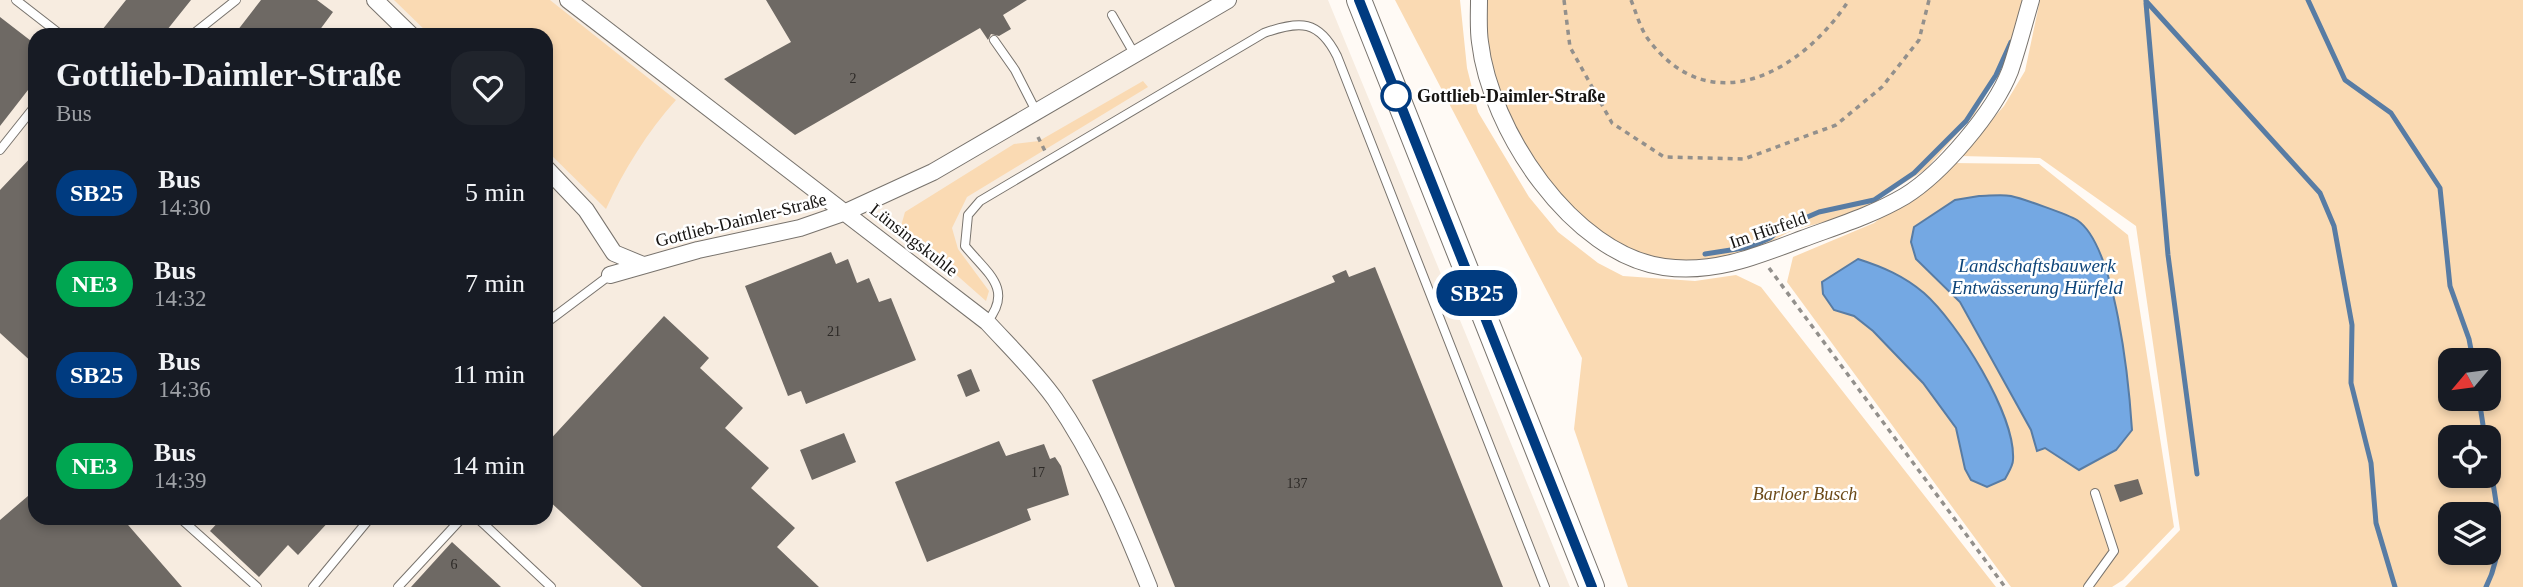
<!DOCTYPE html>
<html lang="en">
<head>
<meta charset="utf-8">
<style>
  :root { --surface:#171b24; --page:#20242c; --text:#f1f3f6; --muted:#9ea1a6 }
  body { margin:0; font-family:"Times New Roman",serif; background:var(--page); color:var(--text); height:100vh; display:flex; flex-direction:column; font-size:26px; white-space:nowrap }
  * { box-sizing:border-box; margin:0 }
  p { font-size:23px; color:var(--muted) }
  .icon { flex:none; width:38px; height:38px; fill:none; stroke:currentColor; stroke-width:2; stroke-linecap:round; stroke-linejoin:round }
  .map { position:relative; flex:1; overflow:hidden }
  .panel { position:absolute; left:28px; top:28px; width:525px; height:497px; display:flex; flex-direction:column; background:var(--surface); border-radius:21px; box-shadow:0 4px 10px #0003 }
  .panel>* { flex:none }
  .badge { padding:0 14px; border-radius:23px; font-size:24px; line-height:46px }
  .needle { width:46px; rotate:241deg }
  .tools { position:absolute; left:2438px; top:348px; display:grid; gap:14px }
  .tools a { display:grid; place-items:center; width:63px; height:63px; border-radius:14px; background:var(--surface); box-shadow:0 4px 10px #0003; font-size:35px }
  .map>.badge { position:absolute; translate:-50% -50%; box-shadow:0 0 0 4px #fff }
  .round { display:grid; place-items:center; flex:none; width:74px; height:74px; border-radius:21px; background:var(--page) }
  .head { display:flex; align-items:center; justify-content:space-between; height:119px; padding:0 28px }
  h1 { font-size:33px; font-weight:600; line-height:52px }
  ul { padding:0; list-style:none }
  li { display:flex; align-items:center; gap:21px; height:91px; padding:0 28px }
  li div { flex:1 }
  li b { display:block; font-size:26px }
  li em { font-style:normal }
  li .badge { min-width:77px; font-weight:700; text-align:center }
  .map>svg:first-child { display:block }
  .built { fill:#f7ece0; fill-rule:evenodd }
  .green { fill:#fadab3; fill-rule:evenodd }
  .water { fill:#74a8e3; stroke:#587ca4; stroke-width:2 }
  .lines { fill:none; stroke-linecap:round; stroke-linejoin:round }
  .stream { stroke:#587ca4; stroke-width:5 }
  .building { fill:#6e6964 }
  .service-casing { stroke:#78736d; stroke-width:10 }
  .minor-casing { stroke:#78736d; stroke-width:18 }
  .primary-casing { stroke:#78736d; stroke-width:26 }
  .path { stroke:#93908c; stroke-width:3.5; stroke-dasharray:5 5; stroke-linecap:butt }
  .service { stroke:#fff; stroke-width:8 }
  .minor { stroke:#fff; stroke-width:16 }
  .primary { stroke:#fff; stroke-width:24 }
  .line-casing { stroke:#fff; stroke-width:16 }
  .line { stroke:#003b80; stroke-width:10 }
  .stop-dot { fill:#fff; stroke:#003b80; stroke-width:3.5 }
  .labels { text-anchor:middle; stroke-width:5; stroke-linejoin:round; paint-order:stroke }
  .number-label { font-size:14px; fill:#2c2926 }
  .stop-label { font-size:18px; font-weight:bold; fill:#161412; stroke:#fff; text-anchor:start }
  .street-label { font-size:18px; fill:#161412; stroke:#fff }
  .park-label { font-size:18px; font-style:italic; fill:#6c4a18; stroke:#fff }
  .water-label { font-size:19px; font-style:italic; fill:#0d4479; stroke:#fff }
</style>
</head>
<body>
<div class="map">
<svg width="2523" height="587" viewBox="0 0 2523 587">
  <rect width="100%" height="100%" fill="#fffaf5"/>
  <path class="built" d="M0 0H1328L1570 587H0ZM35 35H546V518H35Z"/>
  <path class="green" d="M394 0H550L676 100C648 131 623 171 606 209L546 150V35H430Z
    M1395 0H1460L1467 68 1478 112 1529 197 1558 232 1598 263 1623 276 1695 281 1736 275 1761 287 1996 587H1628L1574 429 1582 358Z
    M1484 0H2027L2012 49 1974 115 1925 170 1852 215 1793 230 1749 253 1691 261 1644 259 1599 237 1535 166 1504 107 1488 57Z
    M2040 0H2523V587H2125L2180 530 2136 226 2040 158 1960 156 2004 106 2025 71ZM2450 360H2488V399H2450ZM2450 438H2488V476H2450ZM2450 514H2488V553H2450Z
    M1143 81 1148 87 967 197 952 228 958 249 989 291 986 301 901 226 905 212 1014 144 1039 141Z
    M1952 163 2039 164 2128 235 2174 527 2123 580 2112 587H2011L1787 282 1793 257 1874 223Z"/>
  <path class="water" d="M1979 196C1989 196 2001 194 2011 196 2021 198 2069 215 2077 220 2116 246 2129 384 2132 430L2116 450 2079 470 2045 448 2037 451 2031 430 1960 302 1916 259 1911 242 1914 227 1955 200Z
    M1858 259C1883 267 1904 276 1924 293 1957 322 2016 415 2013 460 2013 466 2008 473 2005 479L1987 487 1971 480 1965 469 1956 428 1923 383 1873 331 1854 316 1834 310 1823 294 1822 282Z"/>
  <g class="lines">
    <path class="stream" d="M2308 0 2345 80 2391 113 2440 188 2450 286 2469 339 2473 360
      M2146 1 2320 193 2334 226 2352 325 2351 383 2371 463 2376 523 2395 587
      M2146 3 2168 255 2197 474
      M1705 254 1750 247 1770 238 1782 228 1819 212 1874 200 1914 173 1966 121 1996 75 2011 42
      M2479 399 2485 438
      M2486 587C2508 544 2496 501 2488 456"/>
  </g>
  <path class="building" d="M126 0H191L163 35H98Z
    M261 0H317L333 12 316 35H234Z
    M766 0H1027L1003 15 1011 29 999 36 991 34 988 40 980 28 795 135 724 79 791 42Z
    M0 17 35 44V81L0 126Z
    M35 153V365L0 333V190Z
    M831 252 836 264 848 259 857 283 869 278 879 302 891 298 916 360 806 404 801 391 788 396 745 286Z
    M1375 267 1503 587H1175L1092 380 1335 282 1332 276 1346 270 1349 277Z
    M664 316 709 358 700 368 743 408 725 428 769 468 751 488 795 528 777 547 819 587H642L546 498V444Z
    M971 369 980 391 966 397 957 375Z
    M844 433 856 462 812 480 800 450Z
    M999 441 1006 456 1044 444 1050 459 1055 457 1061 466 1069 495 1027 509 1031 520 927 562 895 482Z
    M2138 479 2143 494 2120 502 2114 485Z
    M35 490V518H122L182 587H0V520Z
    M222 518H332L298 555 288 545 259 577 210 531Z
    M452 542 501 587H411Z"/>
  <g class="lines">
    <g class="service-casing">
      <path id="service" d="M16 0 61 35
        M1112 15 1135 55
        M192 35 236 0
        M994 40 1015 70 1036 111
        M0 150 35 106
        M987 322C1014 289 987 273 965 246L968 215 980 201 1264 33C1300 20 1319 20 1337 56L1545 587
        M546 323 610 275
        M180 518 257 587
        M477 518 486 526
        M487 518 486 526 551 587
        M313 587 370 518
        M398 587 462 518
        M2088 587 2114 551 2095 493"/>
    </g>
    <g class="minor-casing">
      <path id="minor" d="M375 0 411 35
        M568 0 987 322C1010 347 1035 371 1055 399 1095 457 1123 522 1149 587
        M1479 0C1479 14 1478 29 1480 42 1490 130 1572 254 1664 267 1714 274 1757 256 1802 239 1837 226 1873 215 1905 196 1942 173 1994 112 2010 71 2018 48 2024 24 2031 0
        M546 168 586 210 614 253 643 265
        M610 275 698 250 800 228 846 212 933 172 1228 0"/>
    </g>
    <g class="primary-casing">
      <path id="primary" d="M1359 0 1592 587"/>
    </g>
    <path class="path" d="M1564 0 1570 47 1612 123 1664 157 1744 159 1836 125 1882 87 1919 40 1929 0
      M1631 0C1636 12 1640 28 1648 39 1711 124 1803 71 1849 0
      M1038 137 1045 151
      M1769 268 2005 587"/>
    <use href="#service" class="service"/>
    <use href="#minor" class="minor"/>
    <use href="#primary" class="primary"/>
  </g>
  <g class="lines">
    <g class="line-casing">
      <path id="line" d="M1359 0 1592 587"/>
    </g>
    <use href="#line" class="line"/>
  </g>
  <circle class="stop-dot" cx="1396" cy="96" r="14"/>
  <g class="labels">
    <g class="number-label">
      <text x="853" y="83">2</text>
      <text x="834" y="336">21</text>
      <text x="1038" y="477">17</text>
      <text x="1297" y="488">137</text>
      <text x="454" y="569">6</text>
    </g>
    <g class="stop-label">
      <text x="1417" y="102">Gottlieb-Daimler-Straße</text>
    </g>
    <g class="street-label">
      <text transform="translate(741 220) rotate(-14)" y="6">Gottlieb-Daimler-Straße</text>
      <text transform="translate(1768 230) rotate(-19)" y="6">Im Hürfeld</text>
      <text transform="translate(914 240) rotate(38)" y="6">Lünsingskuhle</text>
    </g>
    <g class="park-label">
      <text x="1805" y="500">Barloer Busch</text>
    </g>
    <g class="water-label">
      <text x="2037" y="272">Landschaftsbauwerk<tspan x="2037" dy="22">Entwässerung Hürfeld</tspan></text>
    </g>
  </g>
</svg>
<div class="tools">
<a><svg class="needle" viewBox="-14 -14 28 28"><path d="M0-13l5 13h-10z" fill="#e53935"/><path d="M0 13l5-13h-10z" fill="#9ea1a6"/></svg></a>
<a><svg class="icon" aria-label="locate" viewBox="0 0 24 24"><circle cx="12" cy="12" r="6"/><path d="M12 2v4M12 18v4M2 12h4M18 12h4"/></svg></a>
<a><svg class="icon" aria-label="layers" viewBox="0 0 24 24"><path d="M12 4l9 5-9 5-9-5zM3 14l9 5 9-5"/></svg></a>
</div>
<b class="badge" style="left:1477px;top:293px;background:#003b80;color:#fff">SB25</b>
<section class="panel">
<div class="head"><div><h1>Gottlieb-Daimler-Straße</h1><p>Bus</p></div><a class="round"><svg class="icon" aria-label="heart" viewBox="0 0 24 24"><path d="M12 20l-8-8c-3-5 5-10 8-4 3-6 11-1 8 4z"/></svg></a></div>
<ul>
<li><span class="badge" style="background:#003b80;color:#fff">SB25</span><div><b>Bus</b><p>14:30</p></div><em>5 min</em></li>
<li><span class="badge" style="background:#00a651;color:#fff">NE3</span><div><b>Bus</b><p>14:32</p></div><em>7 min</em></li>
<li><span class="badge" style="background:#003b80;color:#fff">SB25</span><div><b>Bus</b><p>14:36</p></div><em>11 min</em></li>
<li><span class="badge" style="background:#00a651;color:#fff">NE3</span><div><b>Bus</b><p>14:39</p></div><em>14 min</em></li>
</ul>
</section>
</div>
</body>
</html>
